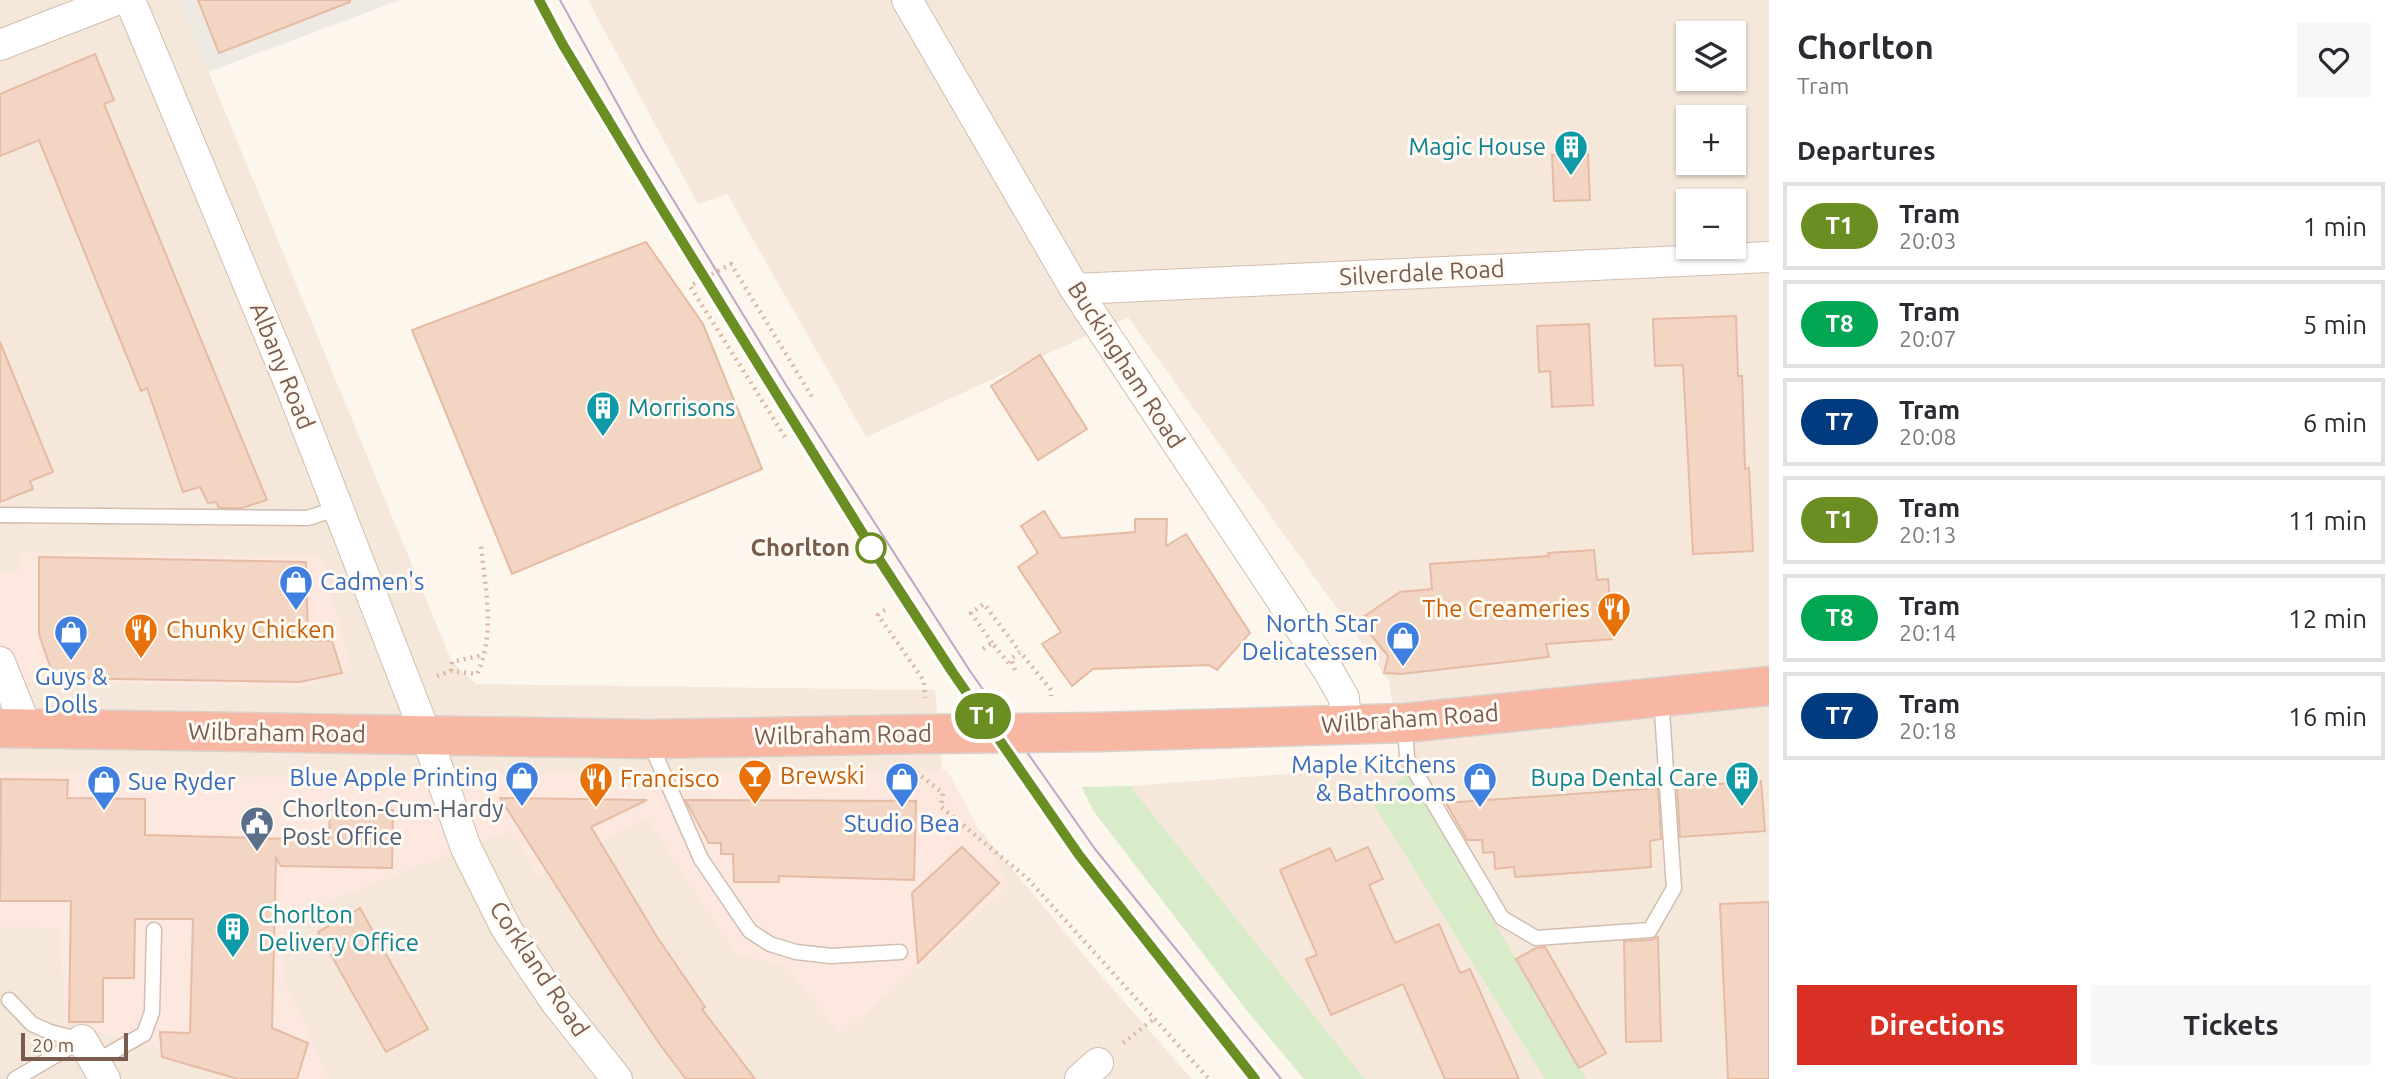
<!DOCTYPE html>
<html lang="en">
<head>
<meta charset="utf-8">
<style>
  :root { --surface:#fff; --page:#f7f7f7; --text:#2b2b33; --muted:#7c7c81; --line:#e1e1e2; --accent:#d93025 }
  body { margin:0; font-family:Ubuntu,sans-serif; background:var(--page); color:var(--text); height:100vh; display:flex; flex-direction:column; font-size:26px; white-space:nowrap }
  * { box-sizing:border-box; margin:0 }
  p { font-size:23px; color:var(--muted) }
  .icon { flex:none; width:38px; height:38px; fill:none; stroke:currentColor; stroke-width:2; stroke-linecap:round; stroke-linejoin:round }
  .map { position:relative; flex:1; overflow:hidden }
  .details { display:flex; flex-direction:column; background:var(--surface); width:630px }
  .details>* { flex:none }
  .badge { padding:0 14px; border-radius:23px; font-size:24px; line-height:46px }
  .buttons { position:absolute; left:1676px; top:21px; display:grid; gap:14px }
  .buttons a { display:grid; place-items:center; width:70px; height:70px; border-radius:0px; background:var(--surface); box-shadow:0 2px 5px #0004; font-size:35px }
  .scale { position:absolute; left:21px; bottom:18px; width:107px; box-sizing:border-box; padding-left:7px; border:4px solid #7a5c4d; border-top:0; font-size:19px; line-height:24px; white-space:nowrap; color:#7a5c4d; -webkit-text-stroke:5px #fffaf3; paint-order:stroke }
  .map>.badge { position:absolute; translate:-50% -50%; box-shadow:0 0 0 4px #fff }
  h2 { padding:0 28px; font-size:26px; line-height:63px }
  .round { display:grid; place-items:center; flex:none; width:74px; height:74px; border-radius:0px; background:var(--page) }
  .summary { display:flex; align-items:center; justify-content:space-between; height:119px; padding:0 28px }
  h1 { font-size:33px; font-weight:700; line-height:52px }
  .action { display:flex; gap:14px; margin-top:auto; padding:14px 28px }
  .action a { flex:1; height:80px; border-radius:0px; background:var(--accent); color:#fff; font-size:28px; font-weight:700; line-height:80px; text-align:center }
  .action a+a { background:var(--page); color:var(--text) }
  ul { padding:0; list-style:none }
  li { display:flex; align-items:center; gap:21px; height:88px; margin:0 14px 10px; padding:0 14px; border:4px solid var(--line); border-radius:0px }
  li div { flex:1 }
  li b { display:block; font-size:26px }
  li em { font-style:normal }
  li .badge { min-width:77px; font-weight:700; text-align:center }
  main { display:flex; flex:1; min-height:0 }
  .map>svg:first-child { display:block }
  .residential { fill:#f5e8da; fill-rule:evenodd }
  .commercial { fill:#fde8e0 }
  .industrial { fill:#efe9e4 }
  .green { fill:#d8ecc9 }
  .building { fill:#f3d5c3; stroke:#e6bba3; stroke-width:2 }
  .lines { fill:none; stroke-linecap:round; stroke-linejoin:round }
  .lane-casing { stroke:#d1beb0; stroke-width:17 }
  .street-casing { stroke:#d1beb0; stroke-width:32 }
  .highway-casing { stroke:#dad1cd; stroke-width:41 }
  .path { stroke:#d9b8a5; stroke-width:4.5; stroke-dasharray:2 5; stroke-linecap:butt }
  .lane { stroke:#fff; stroke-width:14 }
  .street { stroke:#fff; stroke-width:30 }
  .highway { stroke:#f7b7a3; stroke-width:38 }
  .tram { stroke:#b9a8c9; stroke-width:2 }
  .highway-bridge-casing { stroke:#dad1cd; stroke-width:41; stroke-linecap:butt }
  .highway-bridge { stroke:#f7b7a3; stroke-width:38 }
  .line-casing { stroke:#fff; stroke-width:16 }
  .line { stroke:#6b8e23; stroke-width:10 }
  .stop-dot { fill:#fff; stroke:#6b8e23; stroke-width:3.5 }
  .labels { text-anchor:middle; stroke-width:6; stroke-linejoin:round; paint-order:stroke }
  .culture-label { font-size:24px; fill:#0d838f; stroke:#fffaf3; text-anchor:end }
  .street-label { font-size:24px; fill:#7a5c4d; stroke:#fffaf3 }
  .stop-label { font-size:24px; font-weight:bold; fill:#7a5c4d; stroke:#fffaf3; text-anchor:end }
  .shop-label { font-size:24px; fill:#366cbe; stroke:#fffaf3; text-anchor:end }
  .food-label { font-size:24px; fill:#c56008; stroke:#fffaf3; text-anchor:start }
  .service-label { font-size:24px; fill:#4e5e75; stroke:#fffaf3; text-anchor:start }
</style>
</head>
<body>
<main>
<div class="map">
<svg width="1769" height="1079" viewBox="0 0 1769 1079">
  <rect width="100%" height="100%" fill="#fdf6ec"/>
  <path class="residential" d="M0 0H179L452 662 476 684 935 690 944 787 1098 972 1192 1079H0Z
    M588 0H1769V1079H1365L1130 786 1403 765 1389 681 1128 317 866 437 727 194 698 204ZM1689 33H1734V79H1689ZM1689 117H1734V163H1689ZM1689 201H1734V247H1689Z"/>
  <path class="commercial" d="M22 552 322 558 351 668 308 686 0 682V571H20Z
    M947 770 1009 886 841 1035 784 964 737 956 646 818 539 876 510 830 284 919 282 975 329 1079H273L64 1023 61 928 0 927V772L232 777Z"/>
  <path class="industrial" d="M179 0H400L208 72Z"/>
  <path class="green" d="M1408 775 1586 1079H1545L1371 800Z
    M1130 786 1365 1079H1304L1244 1007 1092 809 1082 787Z"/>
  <path class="building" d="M198 0H350V2L219 53Z
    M95 54 114 100 104 104 267 500 242 508H219L216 502 208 503 200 487 183 492 147 388 141 391 39 140 0 156V94Z
    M1588 154 1590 200 1554 201 1552 155Z
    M646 242 703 324 762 469 512 574 412 330Z
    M1736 316 1738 376H1742L1745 469 1749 468 1753 551 1693 554 1683 365 1655 366 1653 319Z
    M1589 324 1593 405 1552 407 1550 371 1539 372 1537 326Z
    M0 342 53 472 30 481 33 489 0 502Z
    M1040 355 1087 429 1038 460 991 386Z
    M1044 511 1061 538 1135 532V519H1167L1166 546 1186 534 1250 633 1217 670 1209 665 1093 669 1072 686 1042 644 1061 632 1018 567 1038 553 1021 526Z
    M1594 550 1597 580 1608 579 1614 639 1546 644 1549 657 1401 674 1384 673 1388 656 1359 620 1400 592 1432 589 1430 564 1549 556 1548 553Z
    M39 557 306 562 308 640 332 641 342 673 300 682 54 678 39 634Z
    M1 779 68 780 67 798 145 799V835L329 840 330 809 393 810 392 868 281 866 276 858 272 1028 308 1043 297 1079H238L162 1057 160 1032 190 1033 193 919H135L134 978H103V1022H69L71 901H0Z
    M1761 781 1765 831 1680 837 1677 787Z
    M1658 788 1661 839 1650 841 1651 867 1616 870 1515 877 1514 867 1495 869 1494 852 1483 853 1482 840H1467L1446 803Z
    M500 798 647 800 591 827 657 937 705 1007 702 1009 755 1079H686L661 1046 610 970Z
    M685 800 916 801 914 880 779 876V882H734L733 854H721V843H709Z
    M962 847 999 883 918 963 912 893Z
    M1368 847 1383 879 1369 885 1395 943 1439 924 1460 973 1470 969 1519 1079H1445L1403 984 1331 1015 1306 959 1317 955 1280 870 1330 848 1336 861Z
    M1769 902V1079H1728L1720 904Z
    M360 908 428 1029 386 1052 318 932Z
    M1658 937 1661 1041 1626 1042 1624 941 1651 940Z
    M1545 947 1606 1053 1579 1068 1516 959 1536 948Z"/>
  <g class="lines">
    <g class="lane-casing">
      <path id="lane" d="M0 515 308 518 338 508
        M1405 724 1407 758 1502 918 1536 938 1650 930 1674 888 1661 697
        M650 743 701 859 750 931 770 944 796 952 831 956 900 952
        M9 1000 32 1024 50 1032 82 1040
        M95 1062 144 1034 152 1012 154 930
        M15 1079 82 1040"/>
    </g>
    <g class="street-casing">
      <path id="street" d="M130 0 291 387 426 735 466 848 506 928 555 1001 617 1079
        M907 0 1075 289 1328 670 1344 698 1346 725
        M0 45 116 0
        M1075 289 1769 257
        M0 662 27 729
        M82 1040 105 1079
        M1080 1079 1098 1063"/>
    </g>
    <g class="highway-casing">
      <path id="highway" d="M0 728 648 739 926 734
        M1098 732 1405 723 1769 686"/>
    </g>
    <path class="path" d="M785 437 690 286 731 264 814 400
      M885 610 878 615 924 681 925 698
      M992 643 971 613 984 604 1020 652
      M983 649 992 643 1012 667
      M1015 670 1011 659 1020 652 1051 690V696
      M451 671 452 662 483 655
      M437 676 451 671 477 674C496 634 485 588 481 545
      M916 772 943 793 941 807 1027 878 1209 1079
      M1123 1043 1155 1018"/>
    <use href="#lane" class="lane"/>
    <use href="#street" class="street"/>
    <use href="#highway" class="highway"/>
    <path class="tram" d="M539 0 563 45 659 204 873 550 952 673 1079 855 1255 1079
      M560 0 644 152 786 385 970 671 1095 849 1281 1079"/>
    <g class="highway-bridge-casing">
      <path id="highway-bridge" d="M926 734 1098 732"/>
    </g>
    <use href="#highway-bridge" class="highway-bridge"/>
  </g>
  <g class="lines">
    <g class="line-casing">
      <path id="line" d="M539 0 563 45 659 204 873 550 953 673 1079 855 1255 1079"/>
    </g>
    <use href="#line" class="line"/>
  </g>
  <defs>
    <g id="building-pin" transform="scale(1.75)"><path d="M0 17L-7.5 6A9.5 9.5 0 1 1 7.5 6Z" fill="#0f9aa8" stroke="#fffaf3"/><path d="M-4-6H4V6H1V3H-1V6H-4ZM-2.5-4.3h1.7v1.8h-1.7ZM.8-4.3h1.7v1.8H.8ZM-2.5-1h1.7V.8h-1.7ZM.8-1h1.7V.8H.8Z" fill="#fff"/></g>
    <g id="shop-pin" transform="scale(1.75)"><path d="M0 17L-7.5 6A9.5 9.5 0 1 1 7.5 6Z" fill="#3f7fe0" stroke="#fffaf3"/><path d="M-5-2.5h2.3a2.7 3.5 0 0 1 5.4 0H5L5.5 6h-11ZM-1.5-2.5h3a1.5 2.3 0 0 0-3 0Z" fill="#fff"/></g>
    <g id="restaurant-pin" transform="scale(1.75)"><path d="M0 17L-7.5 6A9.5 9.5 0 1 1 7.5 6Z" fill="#e8710a" stroke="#fffaf3"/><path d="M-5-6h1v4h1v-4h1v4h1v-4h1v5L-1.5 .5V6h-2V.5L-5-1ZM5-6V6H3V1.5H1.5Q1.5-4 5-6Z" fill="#fff"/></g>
    <g id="bar-pin" transform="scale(1.75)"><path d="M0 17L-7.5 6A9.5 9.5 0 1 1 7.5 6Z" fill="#e8710a" stroke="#fffaf3"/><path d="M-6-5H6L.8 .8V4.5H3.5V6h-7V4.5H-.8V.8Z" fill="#fff"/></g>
    <g id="civic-pin" transform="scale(1.75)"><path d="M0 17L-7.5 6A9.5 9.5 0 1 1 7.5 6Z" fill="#5c6f8a" stroke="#fffaf3"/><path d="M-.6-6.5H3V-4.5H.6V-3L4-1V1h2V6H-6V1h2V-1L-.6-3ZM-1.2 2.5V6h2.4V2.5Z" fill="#fff"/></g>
  </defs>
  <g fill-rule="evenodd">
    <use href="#building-pin" x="1571" y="147"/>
    <use href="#building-pin" x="603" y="408"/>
    <use href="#shop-pin" x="296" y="582"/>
    <use href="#restaurant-pin" x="1614" y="609"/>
    <use href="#restaurant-pin" x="141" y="630"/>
    <use href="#shop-pin" x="71" y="632"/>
    <use href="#shop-pin" x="1403" y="638"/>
    <use href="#bar-pin" x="755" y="776"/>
    <use href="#shop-pin" x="522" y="778"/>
    <use href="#building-pin" x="1742" y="778"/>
    <use href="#restaurant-pin" x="596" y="779"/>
    <use href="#shop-pin" x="902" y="779"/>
    <use href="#shop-pin" x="1480" y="779"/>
    <use href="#shop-pin" x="104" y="782"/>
    <use href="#civic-pin" x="257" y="823"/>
    <use href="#building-pin" x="233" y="929"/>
  </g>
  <circle class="stop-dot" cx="871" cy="548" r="14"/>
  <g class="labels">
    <g class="culture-label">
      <text x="1546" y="155">Magic House</text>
      <text x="628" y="416" text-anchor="start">Morrisons</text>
      <text x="1718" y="786">Bupa Dental Care</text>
      <text x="258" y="923" text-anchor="start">Chorlton<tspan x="258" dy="28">Delivery Office</tspan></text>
    </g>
    <g class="street-label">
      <text transform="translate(1422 273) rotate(-3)" y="8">Silverdale Road</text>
      <text transform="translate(1126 365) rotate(57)" y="8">Buckingham Road</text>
      <text transform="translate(282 366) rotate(68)" y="8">Albany Road</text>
      <text transform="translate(1410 719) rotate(-4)" y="8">Wilbraham Road</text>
      <text transform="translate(277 733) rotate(1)" y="8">Wilbraham Road</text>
      <text transform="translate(843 735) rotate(-1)" y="8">Wilbraham Road</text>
      <text transform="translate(539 969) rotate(56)" y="8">Corkland Road</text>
    </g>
    <g class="stop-label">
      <text x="850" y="556">Chorlton</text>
    </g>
    <g class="shop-label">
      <text x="320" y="590" text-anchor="start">Cadmen's</text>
      <text x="1378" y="632">North Star<tspan x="1378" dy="28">Delicatessen</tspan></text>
      <text x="71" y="685" text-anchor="middle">Guys &amp;<tspan x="71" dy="28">Dolls</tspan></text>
      <text x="1456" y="773">Maple Kitchens<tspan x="1456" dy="28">&amp; Bathrooms</tspan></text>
      <text x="498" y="786">Blue Apple Printing</text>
      <text x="128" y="790" text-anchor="start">Sue Ryder</text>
      <text x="902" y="832" text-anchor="middle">Studio Bea</text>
    </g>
    <g class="food-label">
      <text x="1590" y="617" text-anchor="end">The Creameries</text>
      <text x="166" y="638">Chunky Chicken</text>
      <text x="780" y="784">Brewski</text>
      <text x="620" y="787">Francisco</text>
    </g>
    <g class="service-label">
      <text x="282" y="817">Chorlton-Cum-Hardy<tspan x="282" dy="28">Post Office</tspan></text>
    </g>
  </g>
</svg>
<div class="buttons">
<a><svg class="icon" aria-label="layers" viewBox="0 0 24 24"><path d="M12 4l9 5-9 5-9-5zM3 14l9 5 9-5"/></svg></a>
<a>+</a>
<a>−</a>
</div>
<div class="scale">20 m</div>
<b class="badge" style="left:983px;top:716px;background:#6b8e23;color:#fff">T1</b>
</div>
<section class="details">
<div class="summary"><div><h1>Chorlton</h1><p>Tram</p></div><a class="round"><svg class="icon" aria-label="heart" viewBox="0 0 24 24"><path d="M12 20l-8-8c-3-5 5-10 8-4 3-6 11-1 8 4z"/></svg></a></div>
<h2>Departures</h2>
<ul>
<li><span class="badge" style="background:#6b8e23;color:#fff">T1</span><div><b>Tram</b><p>20:03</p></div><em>1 min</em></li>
<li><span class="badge" style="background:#00a651;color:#fff">T8</span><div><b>Tram</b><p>20:07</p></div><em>5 min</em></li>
<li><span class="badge" style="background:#003b80;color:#fff">T7</span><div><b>Tram</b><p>20:08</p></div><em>6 min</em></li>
<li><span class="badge" style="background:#6b8e23;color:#fff">T1</span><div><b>Tram</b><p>20:13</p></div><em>11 min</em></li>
<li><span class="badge" style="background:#00a651;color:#fff">T8</span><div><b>Tram</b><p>20:14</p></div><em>12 min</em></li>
<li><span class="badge" style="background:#003b80;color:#fff">T7</span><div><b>Tram</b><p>20:18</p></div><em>16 min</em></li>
</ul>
<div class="action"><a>Directions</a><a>Tickets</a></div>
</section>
</main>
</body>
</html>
